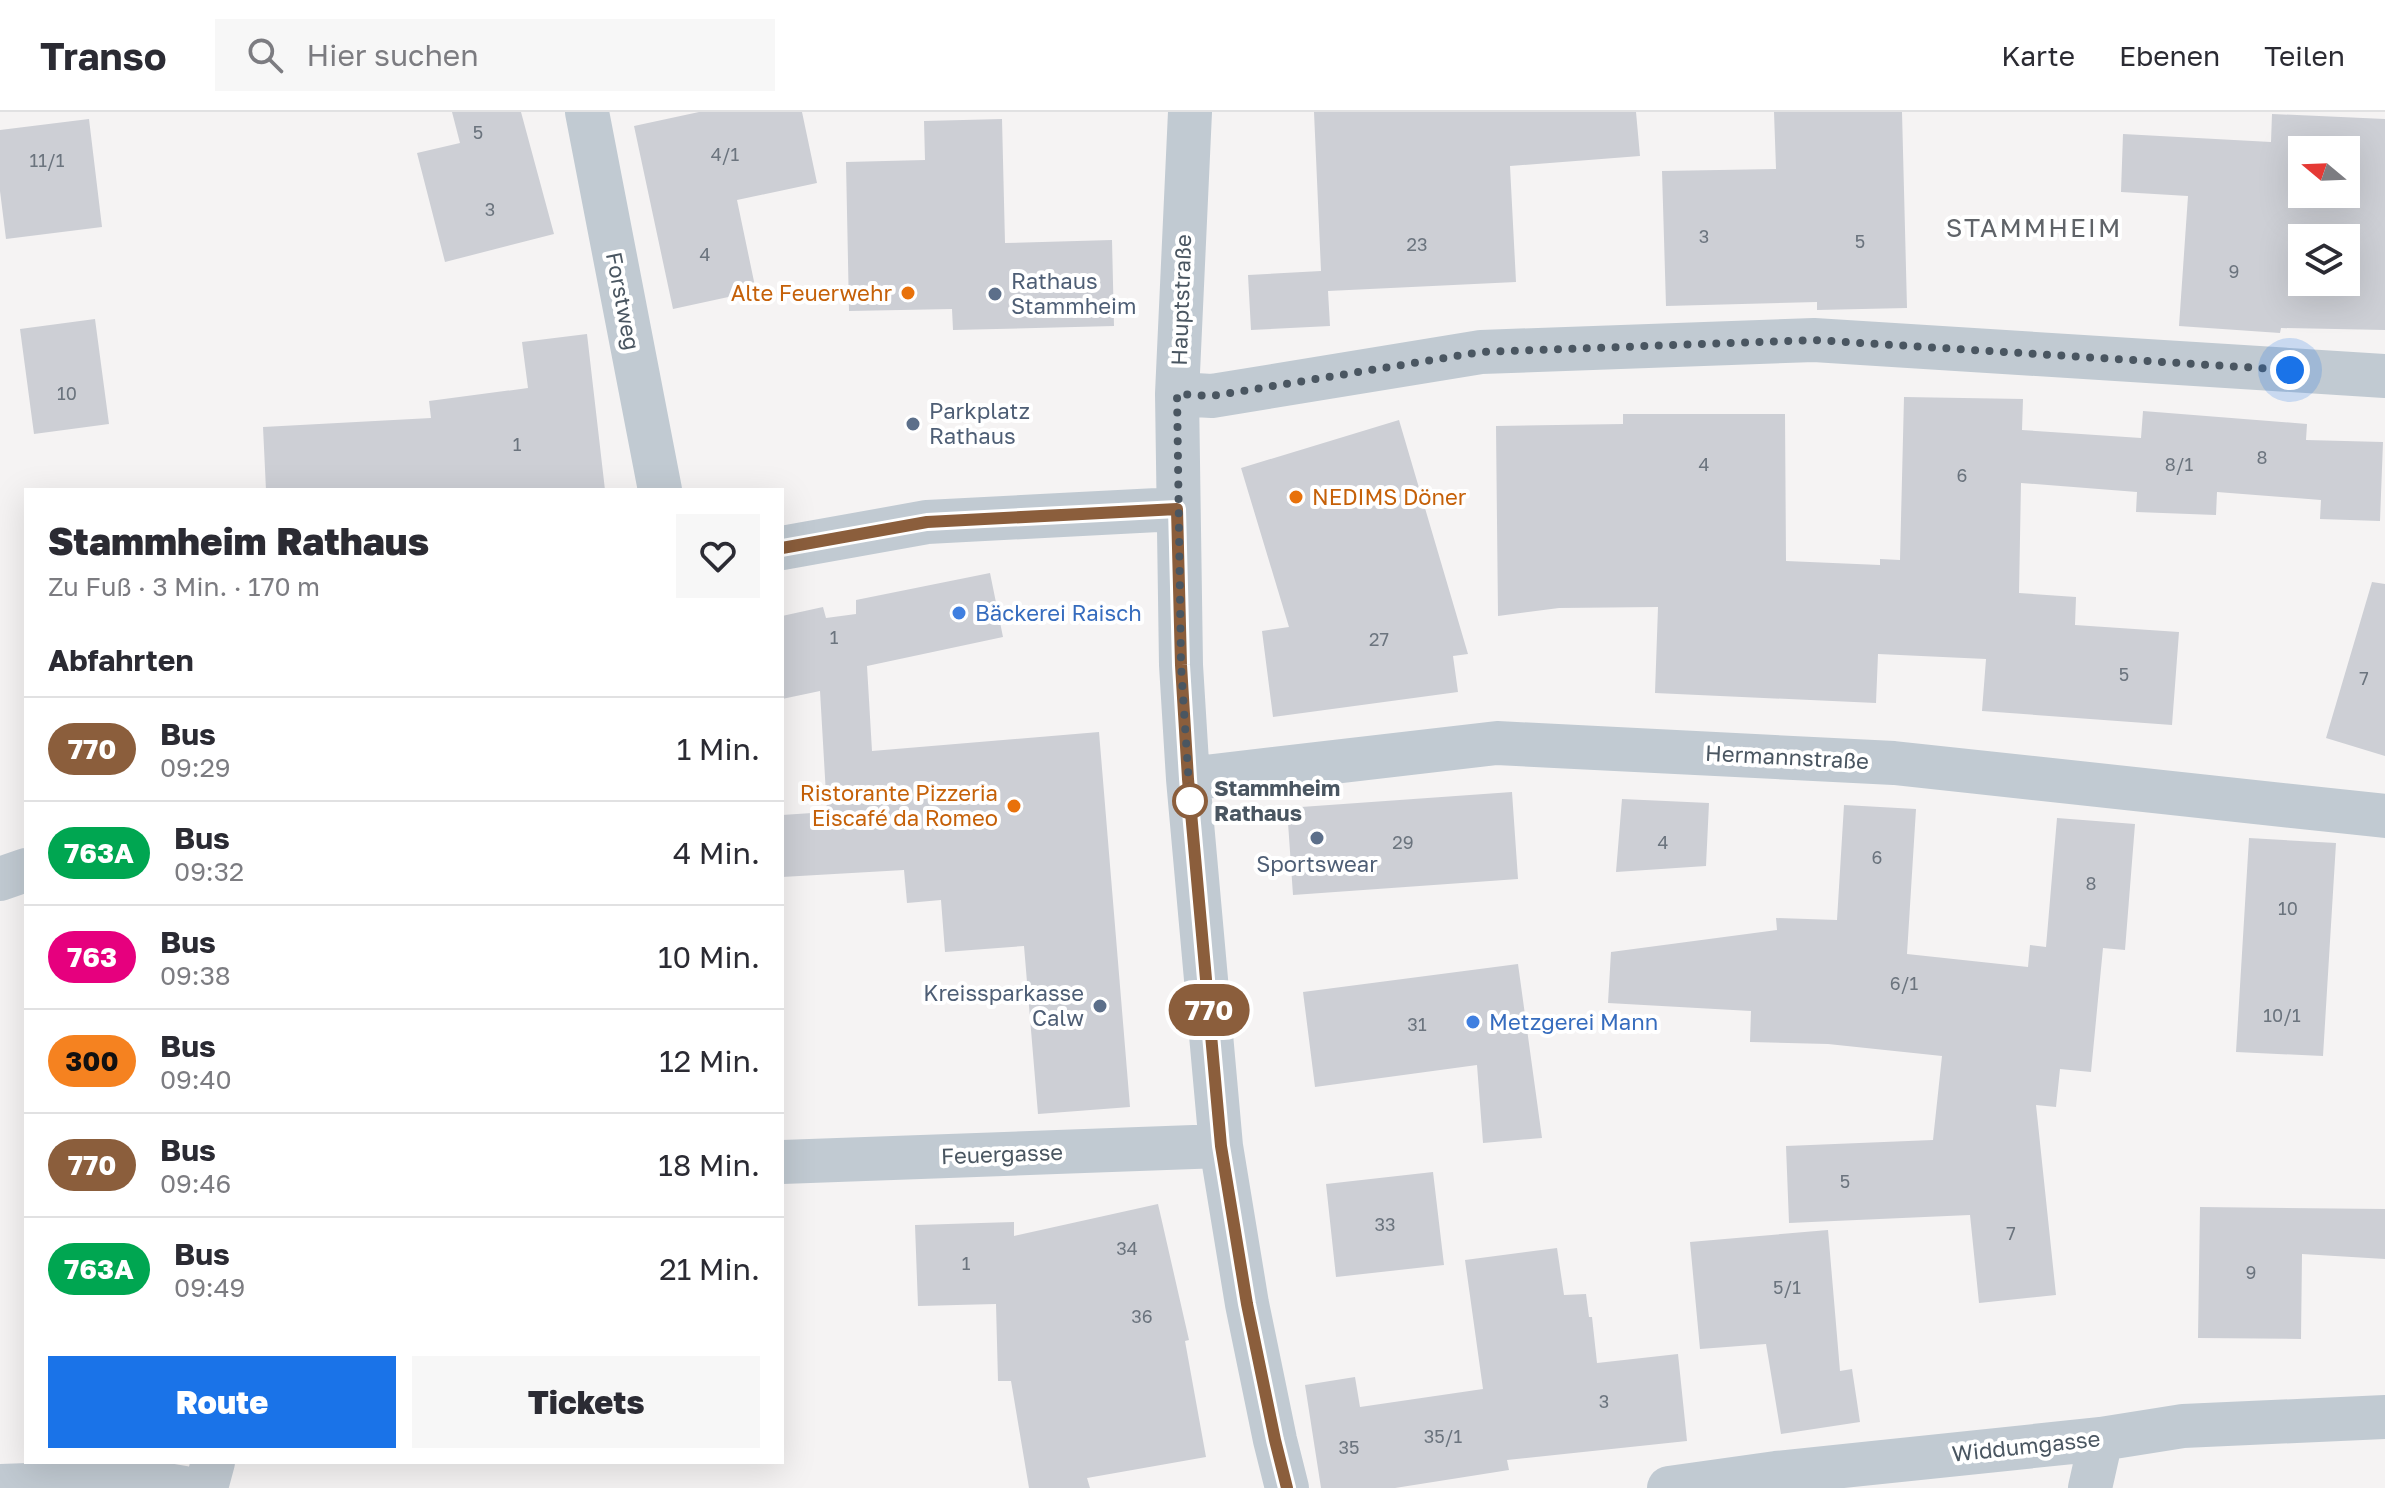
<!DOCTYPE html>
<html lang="de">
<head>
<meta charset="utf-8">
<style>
  :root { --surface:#fff; --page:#f7f7f7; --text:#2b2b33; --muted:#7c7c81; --line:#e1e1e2; --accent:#1a73e8 }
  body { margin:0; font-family:"Golos Text",sans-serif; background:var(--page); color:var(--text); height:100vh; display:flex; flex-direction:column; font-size:30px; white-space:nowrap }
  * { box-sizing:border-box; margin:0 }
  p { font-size:26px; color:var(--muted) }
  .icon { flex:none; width:44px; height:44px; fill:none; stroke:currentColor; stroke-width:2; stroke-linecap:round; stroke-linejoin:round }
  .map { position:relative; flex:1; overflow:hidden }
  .drawer { position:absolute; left:24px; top:376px; width:760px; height:976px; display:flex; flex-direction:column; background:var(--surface); border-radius:0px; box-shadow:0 8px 32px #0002 }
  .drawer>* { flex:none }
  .badge { padding:0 16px; border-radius:26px; font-size:28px; line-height:52px }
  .needle { width:52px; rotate:289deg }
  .tools { position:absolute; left:2288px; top:24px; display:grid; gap:16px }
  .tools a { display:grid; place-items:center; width:72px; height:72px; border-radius:0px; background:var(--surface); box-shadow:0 8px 32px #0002; font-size:40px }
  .you { position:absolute; width:40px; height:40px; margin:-20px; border:6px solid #fff; border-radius:50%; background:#1a73e8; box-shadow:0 0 0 12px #1a73e833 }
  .map>.badge { position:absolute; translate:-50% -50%; box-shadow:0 0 0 4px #fff }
  h2 { padding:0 24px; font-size:30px; line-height:72px }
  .round { display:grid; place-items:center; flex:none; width:84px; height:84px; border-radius:0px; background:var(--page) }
  .headline { display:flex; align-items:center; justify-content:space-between; height:136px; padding:0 24px }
  h1 { font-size:38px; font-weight:800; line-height:60px }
  .action { display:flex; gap:16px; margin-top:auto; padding:16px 24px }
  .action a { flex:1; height:92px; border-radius:0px; background:var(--accent); color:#fff; font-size:32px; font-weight:800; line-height:92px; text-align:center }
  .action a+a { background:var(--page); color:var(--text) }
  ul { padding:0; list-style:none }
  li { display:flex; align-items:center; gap:24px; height:104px; padding:0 24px; border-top:2px solid var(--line) }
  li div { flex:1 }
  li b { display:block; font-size:30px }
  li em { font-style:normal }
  li .badge { min-width:88px; font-weight:700; text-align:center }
  header { display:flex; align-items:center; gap:48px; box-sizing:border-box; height:112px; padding:0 40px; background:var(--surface); border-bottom:2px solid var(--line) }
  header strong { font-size:38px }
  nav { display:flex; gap:44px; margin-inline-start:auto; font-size:28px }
  .search { width:560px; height:72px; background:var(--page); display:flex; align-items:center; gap:20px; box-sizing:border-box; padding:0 28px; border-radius:0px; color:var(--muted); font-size:30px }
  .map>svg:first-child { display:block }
  .building { fill:#cdcfd5; fill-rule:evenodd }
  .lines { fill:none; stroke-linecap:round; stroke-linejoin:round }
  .minor { stroke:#c1cad2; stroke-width:44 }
  .line-casing { stroke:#fff; stroke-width:18 }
  .line { stroke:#8b5e3c; stroke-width:12 }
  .walk { stroke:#4a5661; stroke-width:8; stroke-dasharray:0 14.4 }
  .food-dot { fill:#e8710a; stroke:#fff; stroke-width:3 }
  .service-dot { fill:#5c6f8a; stroke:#fff; stroke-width:3 }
  .shop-dot { fill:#3f7fe0; stroke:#fff; stroke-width:3 }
  .stop-dot { fill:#fff; stroke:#8b5e3c; stroke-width:4 }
  .labels { text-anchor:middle; stroke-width:8; stroke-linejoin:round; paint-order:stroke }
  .number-label { font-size:18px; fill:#6b747e }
  .service-label { font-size:22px; fill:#4e5e75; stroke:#fff; text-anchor:start }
  .food-label { font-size:22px; fill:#c56008; stroke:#fff; text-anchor:end }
  .street-label { font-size:22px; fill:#4a5661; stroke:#fff }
  .shop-label { font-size:22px; fill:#366cbe; stroke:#fff; text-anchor:start }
  .stop-label { font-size:22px; font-weight:bold; fill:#4a5661; stroke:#fff; text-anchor:start }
  .quarter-label { font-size:26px; letter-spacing:2px; fill:#5f6368; stroke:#fff }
</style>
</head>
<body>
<header>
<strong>Transo</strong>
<div class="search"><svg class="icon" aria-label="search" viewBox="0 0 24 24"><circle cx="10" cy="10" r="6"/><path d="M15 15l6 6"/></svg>Hier suchen</div>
<nav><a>Karte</a><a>Ebenen</a><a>Teilen</a></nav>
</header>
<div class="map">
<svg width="2385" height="1376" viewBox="0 0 2385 1376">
  <rect width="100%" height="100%" fill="#f5f3f3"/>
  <path class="building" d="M452 0H521L554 122 445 150 417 41 460 31Z
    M699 0H802L817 71 737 88 756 179 673 197 634 14Z
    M1314 0H1636L1640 44 1510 54 1516 170 1328 179 1330 214 1251 218 1248 163 1321 159Z
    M1774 0H1902L1907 196 1817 198V190L1666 194 1662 59 1776 57Z
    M2272 2 2385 7V218L2281 216 2280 221 2179 214 2188 84 2121 80 2123 22 2271 30ZM2302 38H2346V82H2302ZM2302 126H2346V170H2302Z
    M89 7 102 115 6 127 0 79V18Z
    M1002 7 1005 131 1112 128 1114 214 953 218 952 197 849 199 846 50 925 48 924 9Z
    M95 207 109 312 34 322 20 217Z
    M587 222 605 378H266L263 315 431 306 429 289 528 276 522 230Z
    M1904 285 2023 287 2022 318 2141 326 2143 299 2307 312 2306 328 2383 330 2380 409 2320 407 2321 388 2217 380 2216 403 2136 400 2137 380 2021 371 2019 481 2076 485 2075 513 2179 520 2172 613 1982 599 1986 547 1878 542 1876 591 1655 581 1658 495 1559 496 1498 504 1496 314 1623 312V302H1785L1786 449 1880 453V447L1900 448Z
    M1399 308 1468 542 1453 544 1458 580 1273 605 1262 519 1289 515 1241 356Z
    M990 461 1003 525 867 554 872 639 1099 620 1130 995 1038 1002 1024 834 945 840 941 788 907 791 904 758 782 765V703L827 700 820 579 782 587V504L823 495 826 506 856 502V488Z
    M2372 470 2385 472V644L2326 626Z
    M1512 680 1518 767 1293 783 1287 696Z
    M1622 687 1709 691 1706 754 1616 760Z
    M1844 693 1916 697 1907 842 2028 855 2030 833 2046 835 2057 706 2135 712 2125 838 2103 836 2091 960 2060 957 2056 995 2036 993 2056 1183 1979 1191 1970 1103 1789 1111 1786 1034 1933 1028 1942 944 1828 932 1750 930 1751 899 1608 891 1611 840 1777 818 1776 806 1837 808Z
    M2249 726 2336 731 2323 944 2236 940Z
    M1518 852 1542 1026 1483 1031 1477 953 1315 975 1303 880Z
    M1433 1060 1444 1153 1336 1165 1326 1072Z
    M1158 1092 1189 1228 1185 1229 1206 1345 1087 1366 1090 1376H1029L1011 1269H998L996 1192 918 1194 915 1113 1014 1110V1124Z
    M2200 1095 2385 1097V1147L2302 1142 2301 1227 2198 1226Z
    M1828 1118 1840 1259 1852 1257 1860 1310 1781 1322 1766 1232 1700 1237 1690 1130Z
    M1557 1136 1564 1183 1586 1182 1589 1205H1592L1597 1251 1678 1242 1687 1329 1507 1348 1509 1358 1395 1376H1321L1305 1273 1355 1265 1360 1295 1483 1277 1465 1148Z"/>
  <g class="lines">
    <path class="minor" d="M587 0 660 378
      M1190 0 1177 282 1181 553 1188 667 1221 1034 1247 1192 1275 1328 1287 1376
      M1177 282 1212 284 1481 240 1814 228 2385 264
      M782 436 927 410 1177 397
      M1188 667 1497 631 1894 651 2385 704
      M0 767 26 758
      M782 1050 1221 1034
      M0 1374 143 1369 184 1376
      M206 1376 213 1350
      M1669 1376 1776 1361 2101 1327 2183 1314 2385 1305
      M2090 1376 2101 1327"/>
  </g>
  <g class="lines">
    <g class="line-casing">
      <path id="line" d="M782 436 927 410 1177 397 1181 553 1188 667 1221 1034 1247 1192 1275 1328 1287 1376"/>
    </g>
    <use href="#line" class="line"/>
    <path class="walk" d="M1190 689 1181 553 1177 282 1212 284 1481 240 1814 228 2290 258"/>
  </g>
  <g class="food-dot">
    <circle cx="908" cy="181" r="8"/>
    <circle cx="1296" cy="385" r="8"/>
    <circle cx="1014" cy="694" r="8"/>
  </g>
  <g class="service-dot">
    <circle cx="995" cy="182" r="8"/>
    <circle cx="913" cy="312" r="8"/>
    <circle cx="1317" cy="726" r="8"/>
    <circle cx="1100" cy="894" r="8"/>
  </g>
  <g class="shop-dot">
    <circle cx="959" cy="501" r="8"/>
    <circle cx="1473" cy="910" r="8"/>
  </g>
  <circle class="stop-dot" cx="1190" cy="689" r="16"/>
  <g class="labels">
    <g class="number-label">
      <text x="478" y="27">5</text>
      <text x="725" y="49">4/1</text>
      <text x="47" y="55">11/1</text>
      <text x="490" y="104">3</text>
      <text x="1704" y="131">3</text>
      <text x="1860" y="136">5</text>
      <text x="1417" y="139">23</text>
      <text x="705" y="149">4</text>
      <text x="2234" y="166">9</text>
      <text x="67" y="288">10</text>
      <text x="517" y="339">1</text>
      <text x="2262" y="352">8</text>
      <text x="1704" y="359">4</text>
      <text x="2179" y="359">8/1</text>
      <text x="1962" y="370">6</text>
      <text x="834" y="532">1</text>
      <text x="1379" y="534">27</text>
      <text x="2124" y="569">5</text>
      <text x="2364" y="573">7</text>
      <text x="1403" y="737">29</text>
      <text x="1663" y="737">4</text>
      <text x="1877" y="752">6</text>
      <text x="2091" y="778">8</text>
      <text x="2288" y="803">10</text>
      <text x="1904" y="878">6/1</text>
      <text x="2282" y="910">10/1</text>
      <text x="1417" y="919">31</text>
      <text x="1845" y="1076">5</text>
      <text x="1385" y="1119">33</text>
      <text x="2011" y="1128">7</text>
      <text x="1127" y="1143">34</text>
      <text x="966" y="1158">1</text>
      <text x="2251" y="1167">9</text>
      <text x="1787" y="1182">5/1</text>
      <text x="1142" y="1211">36</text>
      <text x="1604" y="1296">3</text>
      <text x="1443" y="1331">35/1</text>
      <text x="1349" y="1342">35</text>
    </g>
    <g class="service-label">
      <text x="1011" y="177">Rathaus<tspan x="1011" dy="25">Stammheim</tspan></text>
      <text x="929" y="307">Parkplatz<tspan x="929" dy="25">Rathaus</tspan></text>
      <text x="1317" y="760" text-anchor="middle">Sportswear</text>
      <text x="1084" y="889" text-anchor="end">Kreissparkasse<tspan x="1084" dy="25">Calw</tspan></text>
    </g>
    <g class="food-label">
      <text x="892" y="189">Alte Feuerwehr</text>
      <text x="1312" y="393" text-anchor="start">NEDIMS Döner</text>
      <text x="998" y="689">Ristorante Pizzeria<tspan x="998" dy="25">Eiscafé da Romeo</tspan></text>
    </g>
    <g class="street-label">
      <text transform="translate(1181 188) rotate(-88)" y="8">Hauptstraße</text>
      <text transform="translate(623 189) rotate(79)" y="8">Forstweg</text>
      <text transform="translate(1787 645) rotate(3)" y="8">Hermannstraße</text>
      <text transform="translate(1002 1042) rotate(-2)" y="8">Feuergasse</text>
      <text transform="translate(2026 1334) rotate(-6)" y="8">Widdumgasse</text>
    </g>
    <g class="shop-label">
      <text x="975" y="509">Bäckerei Raisch</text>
      <text x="1489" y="918">Metzgerei Mann</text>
    </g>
    <g class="stop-label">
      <text x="1214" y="684">Stammheim<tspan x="1214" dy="25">Rathaus</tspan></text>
    </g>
    <g class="quarter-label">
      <text x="2034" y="125">STAMMHEIM</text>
    </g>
  </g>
</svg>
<div class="tools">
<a><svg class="needle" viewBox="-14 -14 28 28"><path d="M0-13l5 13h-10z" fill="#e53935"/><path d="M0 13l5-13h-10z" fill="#7c7c81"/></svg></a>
<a><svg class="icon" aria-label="layers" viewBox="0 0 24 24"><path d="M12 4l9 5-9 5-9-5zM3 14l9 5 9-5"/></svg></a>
</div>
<div class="you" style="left:2290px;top:258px"></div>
<b class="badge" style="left:1209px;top:898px;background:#8b5e3c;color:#fff">770</b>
<section class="drawer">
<div class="headline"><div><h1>Stammheim Rathaus</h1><p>Zu Fuß · 3 Min. · 170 m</p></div><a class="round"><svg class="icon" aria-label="heart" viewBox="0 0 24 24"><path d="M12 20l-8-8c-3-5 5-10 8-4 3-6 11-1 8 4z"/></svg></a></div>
<h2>Abfahrten</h2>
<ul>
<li><span class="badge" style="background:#8b5e3c;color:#fff">770</span><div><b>Bus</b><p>09:29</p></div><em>1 Min.</em></li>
<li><span class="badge" style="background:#00a651;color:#fff">763A</span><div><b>Bus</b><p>09:32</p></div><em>4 Min.</em></li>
<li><span class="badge" style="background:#e6007e;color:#fff">763</span><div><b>Bus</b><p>09:38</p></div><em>10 Min.</em></li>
<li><span class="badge" style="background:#f58220;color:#111">300</span><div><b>Bus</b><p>09:40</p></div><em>12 Min.</em></li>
<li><span class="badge" style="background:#8b5e3c;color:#fff">770</span><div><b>Bus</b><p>09:46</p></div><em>18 Min.</em></li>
<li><span class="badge" style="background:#00a651;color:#fff">763A</span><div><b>Bus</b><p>09:49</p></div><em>21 Min.</em></li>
</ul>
<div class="action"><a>Route</a><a>Tickets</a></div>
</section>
</div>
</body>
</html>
